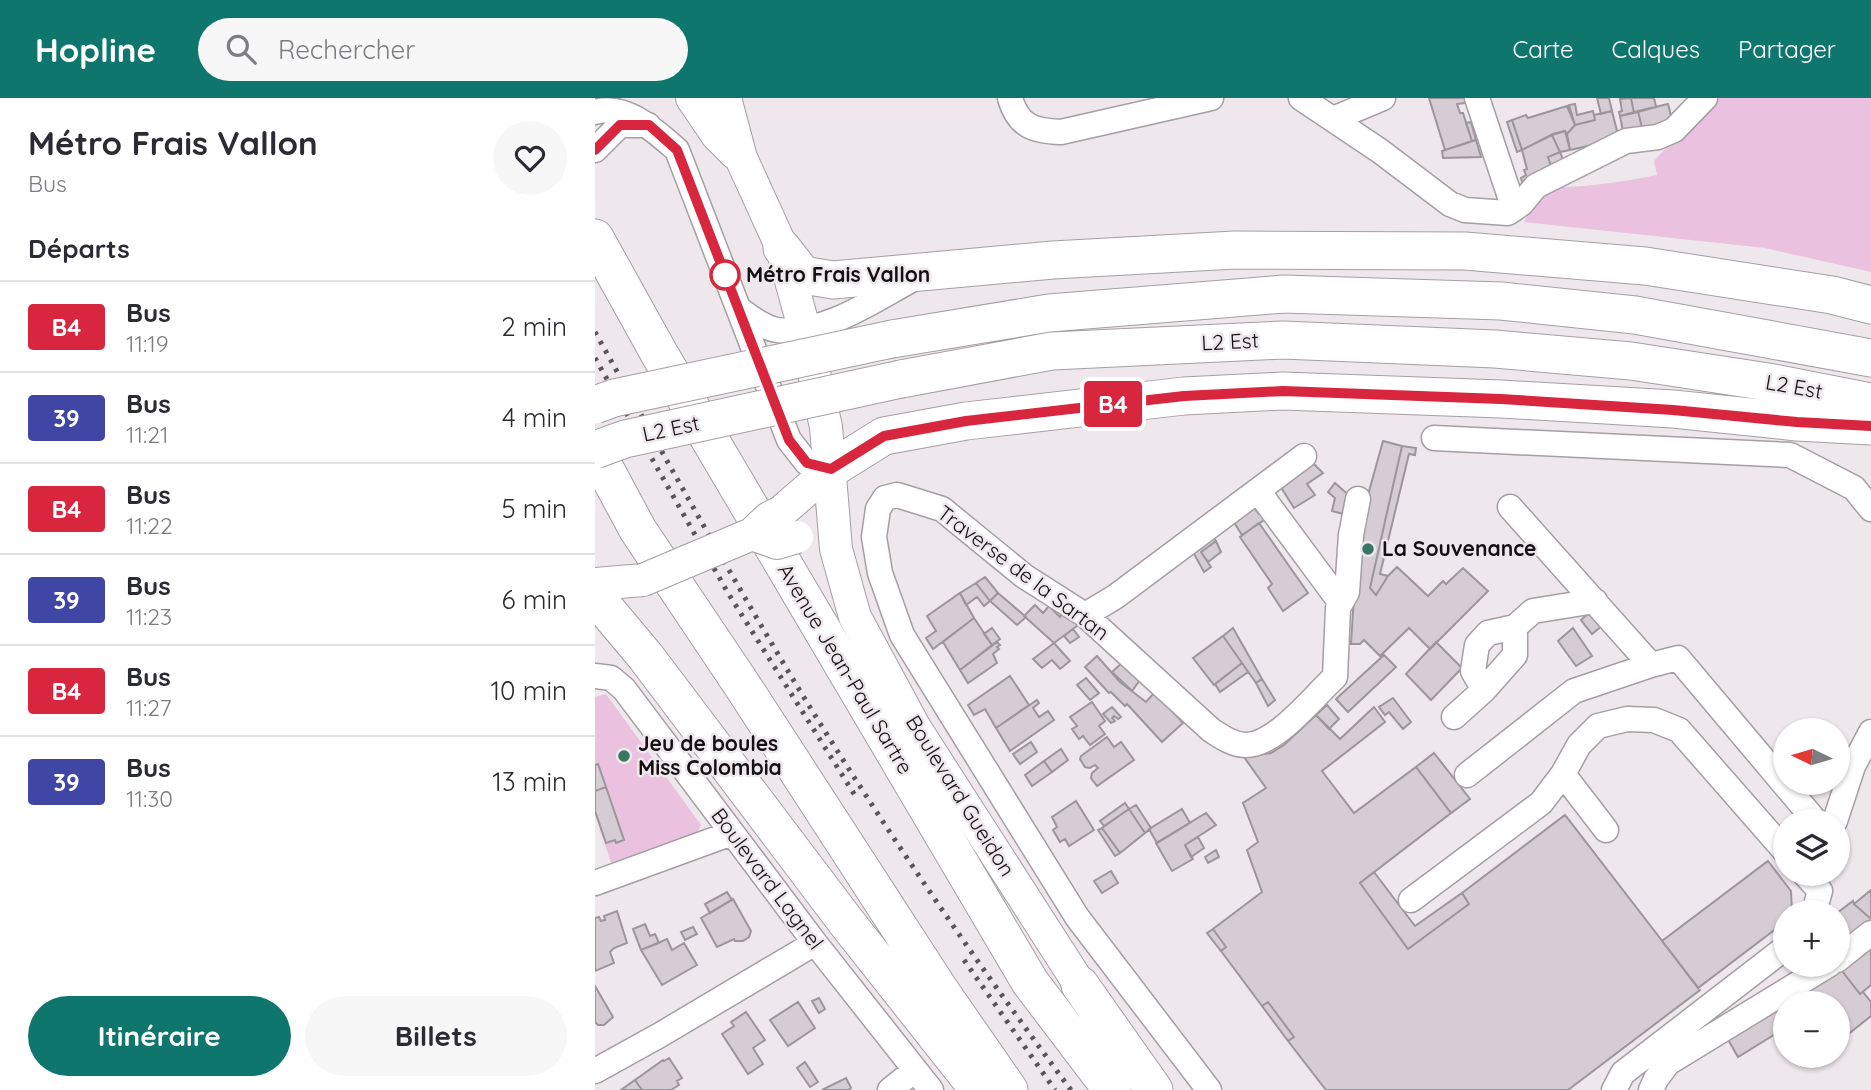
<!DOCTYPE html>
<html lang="fr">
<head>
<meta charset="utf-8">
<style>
  :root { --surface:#fff; --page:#f7f7f7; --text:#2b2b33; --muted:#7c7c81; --line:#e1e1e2; --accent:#0f766e }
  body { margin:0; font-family:Quicksand,sans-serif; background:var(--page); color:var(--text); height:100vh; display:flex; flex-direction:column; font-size:26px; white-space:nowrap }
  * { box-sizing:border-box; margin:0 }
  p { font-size:23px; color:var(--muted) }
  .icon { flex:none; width:38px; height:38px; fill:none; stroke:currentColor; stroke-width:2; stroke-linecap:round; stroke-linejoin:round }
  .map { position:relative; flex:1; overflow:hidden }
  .details { display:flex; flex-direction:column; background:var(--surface); width:595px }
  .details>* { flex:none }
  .badge { padding:0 14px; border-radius:5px; font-size:24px; line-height:46px }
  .needle { width:46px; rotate:275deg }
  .controls { position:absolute; left:1178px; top:620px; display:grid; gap:14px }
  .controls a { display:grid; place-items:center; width:77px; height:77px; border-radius:50%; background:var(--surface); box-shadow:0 2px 5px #0004; font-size:35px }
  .map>.badge { position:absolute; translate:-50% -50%; box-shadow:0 0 0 4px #fff }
  h2 { padding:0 28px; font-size:26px; line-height:63px }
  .round { display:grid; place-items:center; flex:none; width:74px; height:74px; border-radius:37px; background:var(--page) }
  .headline { display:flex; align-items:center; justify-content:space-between; height:119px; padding:0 28px }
  h1 { font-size:33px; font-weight:700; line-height:52px }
  .action { display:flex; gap:14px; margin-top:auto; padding:14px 28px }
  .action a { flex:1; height:80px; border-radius:42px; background:var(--accent); color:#fff; font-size:28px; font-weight:700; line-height:80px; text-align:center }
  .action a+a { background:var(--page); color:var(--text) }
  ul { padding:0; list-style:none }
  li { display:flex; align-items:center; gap:21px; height:91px; padding:0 28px; border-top:2px solid var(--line) }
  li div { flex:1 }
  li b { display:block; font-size:26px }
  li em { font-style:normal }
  li .badge { min-width:77px; font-weight:700; text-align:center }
  header { display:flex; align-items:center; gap:42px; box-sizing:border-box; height:98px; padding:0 35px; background:var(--accent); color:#fff }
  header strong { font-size:33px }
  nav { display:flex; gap:38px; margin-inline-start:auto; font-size:24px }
  .search { width:490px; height:63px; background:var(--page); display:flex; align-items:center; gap:18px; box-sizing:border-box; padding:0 24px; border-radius:38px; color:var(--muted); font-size:26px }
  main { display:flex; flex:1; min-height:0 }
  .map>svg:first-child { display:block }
  .green { fill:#eac2df }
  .building { fill:#d5cdd3; stroke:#9c959a; stroke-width:2 }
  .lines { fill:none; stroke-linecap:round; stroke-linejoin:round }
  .minor-casing { stroke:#a59ea3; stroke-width:27 }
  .major-casing { stroke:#a59ea3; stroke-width:34 }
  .highway-casing { stroke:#a59ea3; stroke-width:39 }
  .minor { stroke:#fff; stroke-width:24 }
  .major { stroke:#fff; stroke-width:32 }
  .highway { stroke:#fff; stroke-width:37 }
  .rail { stroke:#5a5658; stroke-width:5; stroke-dasharray:3.5 7; stroke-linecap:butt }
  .major-bridge-casing { stroke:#a59ea3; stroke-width:34; stroke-linecap:butt }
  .highway-bridge-casing { stroke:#a59ea3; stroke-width:39; stroke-linecap:butt }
  .major-bridge { stroke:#fff; stroke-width:32 }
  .highway-bridge { stroke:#fff; stroke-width:37 }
  .line-casing { stroke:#fff; stroke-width:16 }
  .line { stroke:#d7263d; stroke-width:10 }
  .stop-dot { fill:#fff; stroke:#d7263d; stroke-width:3.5 }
  .poi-dot { fill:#397763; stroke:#eee7ec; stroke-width:2.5 }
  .labels { text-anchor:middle; stroke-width:5; stroke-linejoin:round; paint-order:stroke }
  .stop-label { font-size:21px; font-weight:bold; fill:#121011; stroke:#eee7ec; text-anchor:start }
  .street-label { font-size:21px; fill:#121011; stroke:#eee7ec }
  .poi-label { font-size:21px; font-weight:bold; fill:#121011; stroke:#eee7ec; text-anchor:start }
</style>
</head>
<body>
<header>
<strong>Hopline</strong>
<div class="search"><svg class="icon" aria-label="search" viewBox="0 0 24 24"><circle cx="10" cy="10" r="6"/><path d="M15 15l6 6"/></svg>Rechercher</div>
<nav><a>Carte</a><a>Calques</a><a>Partager</a></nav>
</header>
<main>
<section class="details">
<div class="headline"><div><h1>Métro Frais Vallon</h1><p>Bus</p></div><a class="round"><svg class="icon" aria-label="heart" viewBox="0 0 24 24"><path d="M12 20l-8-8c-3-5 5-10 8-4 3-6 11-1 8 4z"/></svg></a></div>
<h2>Départs</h2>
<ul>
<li><span class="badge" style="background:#d7263d;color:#fff">B4</span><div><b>Bus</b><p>11:19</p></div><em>2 min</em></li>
<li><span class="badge" style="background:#3f46a3;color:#fff">39</span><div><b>Bus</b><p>11:21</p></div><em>4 min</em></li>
<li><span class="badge" style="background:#d7263d;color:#fff">B4</span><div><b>Bus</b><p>11:22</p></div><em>5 min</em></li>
<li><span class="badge" style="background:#3f46a3;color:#fff">39</span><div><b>Bus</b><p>11:23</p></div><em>6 min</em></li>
<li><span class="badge" style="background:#d7263d;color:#fff">B4</span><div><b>Bus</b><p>11:27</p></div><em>10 min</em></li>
<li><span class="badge" style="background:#3f46a3;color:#fff">39</span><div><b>Bus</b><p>11:30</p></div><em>13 min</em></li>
</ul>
<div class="action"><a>Itinéraire</a><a>Billets</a></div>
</section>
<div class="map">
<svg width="1276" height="992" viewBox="0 0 1276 992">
  <rect width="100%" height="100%" fill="#eee7ec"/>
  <path class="green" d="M1125 0H1276V174L1170 150 929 124 940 102 952 89C991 90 1024 84 1062 77L1059 63 1104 15Z
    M11 596 106 727 102 735 16 765 0 716V599Z"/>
  <path class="building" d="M834 0H873L870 5 862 6 865 15H868L877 43 850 52Z
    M1002 0H1014L1017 13 1006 16Z
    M1036 0H1059L1061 9 1039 15Z
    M1036 0 1039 15 1025 18 1024 14 1027 13 1025 1Z
    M980 6 982 17 998 13 1000 22 980 27 974 7Z
    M1073 6 1077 22 1048 34 1043 13Z
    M972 8 980 27 972 36 970 33 958 36 927 52 917 22 931 17 933 20Z
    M1017 13 1024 41 975 52 972 36 980 27 1000 22 999 17Z
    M1043 13 1048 34 1029 39 1025 18Z
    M917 22 927 52 922 54 912 24Z
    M876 24 881 42 877 43 871 25Z
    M970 33 975 52 965 54 957 37Z
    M957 37 965 54 953 59 958 75 928 87 926 80 931 77 929 72 932 71 927 52Z
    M881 42 886 59 848 60 847 53Z
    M965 54 971 69 958 75 953 59Z
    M788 343 807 348 775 490 781 497 793 478 802 469 833 498 848 483 851 486 868 470 893 493 835 551 814 530 785 558 769 542 765 546H756L763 433Z
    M807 348 821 350 820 357 814 356 785 476 793 478 781 497 775 490Z
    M713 360 728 375 712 386 720 397 699 410 682 383Z
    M740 385 756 399 752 417 737 413 740 400 733 394Z
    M655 405 664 416 671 411 675 418 647 437 635 418Z
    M664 425 713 495 688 513 673 490 677 486 645 439Z
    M616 437 621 443 606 454 616 469 609 474 598 454Z
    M621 443 626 454 613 464 606 454Z
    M390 479 403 495 395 503 381 485Z
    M381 485 395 503 389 508 382 499 371 507 365 495Z
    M365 495 379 520 338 551 331 540 341 533 332 518Z
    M403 495 431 519 422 527 395 503Z
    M440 507 448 515 454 508 465 519 469 512 486 525 459 545 429 518Z
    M998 511 1009 526 997 536 986 522Z
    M379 520 397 547 365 572 348 544Z
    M397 530 405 541 397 547 389 536Z
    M638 530 667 581 661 585 628 538Z
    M978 530 997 558 981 568 963 543Z
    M478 531 484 539 475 545 469 538Z
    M628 538 647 565 619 587 598 560Z
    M402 544 405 547 402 549 404 551 398 556 402 565 373 585 365 572Z
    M841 544 867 570 836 602 811 576Z
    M459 545 475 563 465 571 457 562 447 570 438 561Z
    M789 557 801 569 753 614 741 601Z
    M502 558 525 584 551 604 560 594 588 625 567 644 532 606 530 608 516 594 514 595 490 569Z
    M530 562 548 578 537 593 517 574Z
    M647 565 653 574 625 594 620 586Z
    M415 578 434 607 401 630 390 611 379 617 373 607Z
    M491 580 504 595 495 602 482 587Z
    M667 581 680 602 673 608 661 585Z
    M798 600 816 624 808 631 794 614 790 617 784 609Z
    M442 602 444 605 438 610 444 619 453 613 459 622 415 653 401 630Z
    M497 604 510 623 504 628 510 636 495 647 488 638 484 641 477 631 482 628 475 619Z
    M732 607 744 621 734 631 721 617Z
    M517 609 526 619 523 621 519 618 517 620 520 623 516 625 508 616Z
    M779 609 790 624 727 673 759 715 821 669 856 715 765 785 813 851 874 806 867 795 970 717 1105 892 973 992H731L693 943 699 939 673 904 667 908 626 853 631 849 618 831 667 794 652 752 663 744 648 705 671 690 649 659 676 655 689 647 721 617 745 641Z
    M512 639 519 649 526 644 539 662 502 688 496 680 497 675 503 670 500 667 495 670 490 669 485 661 486 658Z
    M436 644 442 654 425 666 418 656Z
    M466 651 473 662 457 674 449 663Z
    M839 655 875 701 856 715 821 669Z
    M449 663 457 674 437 688 430 677Z
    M3 666 11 689 0 693V667Z
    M11 689 29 742 21 745 20 742 11 745 0 713V693Z
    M481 703 499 732 474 748 470 741 465 744 458 732 462 729 457 719Z
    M530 705 534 711 509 728 505 723Z
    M541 707 556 730 550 735 534 711Z
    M534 711 550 735 525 755 507 730Z
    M587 711 595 725 562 745 554 731Z
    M611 715 621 727 590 747 598 761 577 773 561 745Z
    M507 730 525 755 520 758 503 732Z
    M603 739 609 750 596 759 590 747Z
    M621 752 624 759 613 765 610 759Z
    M1173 763 1196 793 1197 814H1190V824L1103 890 1067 843Z
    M516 773 523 785 507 795 499 783Z
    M779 774 820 828 867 795 874 806 813 851 765 785Z
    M1276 792V821L1259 806Z
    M132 794 137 802 115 815 110 806Z
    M138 801 156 833 154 839 148 843H140L139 841 122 849 106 820Z
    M1258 803 1259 806 1276 821V824L1249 846 1242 838V815Z
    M22 813 32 845 19 850 15 854 19 865 0 873V820L4 819 6 823 10 822 9 818Z
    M50 826 55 838 60 836 64 845 46 852 38 831Z
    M98 829 102 836 90 842 86 834Z
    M618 831 631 849 626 853 612 835Z
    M72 841 77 852 89 845 102 867 67 887 46 852Z
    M1276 844V887L1265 896 1244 869Z
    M1244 869 1265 896 1268 894 1276 904V918L1247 941 1242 935V905H1190V930L1143 959 1131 938Z
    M0 888 18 919 9 927H3L0 924Z
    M224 900 230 911 224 915 217 903Z
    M203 904 220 930 193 948 175 922Z
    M673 904 699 939 693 943 667 908Z
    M151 914 170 942 158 950 168 966 153 976 127 936 139 928 136 924Z
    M74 960 87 980 82 983 84 987 76 992H47L40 982 68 962 69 963Z
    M210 964 223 984 215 989 202 970Z
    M251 980 256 990 253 992H227Z
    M40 982 47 992H26Z"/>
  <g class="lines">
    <g class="minor-casing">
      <path id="minor" d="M415 0C423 28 438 33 466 34L616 0
        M706 0 785 53 855 106 870 112 913 115 926 106 941 88 1031 43 1063 39 1079 32 1110 0
        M882 0 919 111
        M0 14C31 5 60 33 82 52L194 342 212 365 236 371
        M738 21 788 0
        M0 52 25 27H53
        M144 211C155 219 168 230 182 232 228 238 279 202 318 181
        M839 340 1195 357 1259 390 1276 411
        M663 393 746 505
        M915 409 1056 567
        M490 517 520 499 709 358
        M0 578 16 580 29 591 220 845 336 992
        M889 592 920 557V529
        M859 619 889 592 878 573 882 547 893 535 920 529 938 513 1000 503
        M968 676 1011 732
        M872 677 979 593 1056 567 1083 560 1217 719V723
        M1240 723 1258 668 1276 634
        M1209 775 1225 793 1219 814
        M0 785 137 735
        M816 802 946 705 968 676 984 647 1003 628 1032 621 1059 622 1084 632 1190 753
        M1242 862 1276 835
        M0 973 65 937 220 845
        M295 992 320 972
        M614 992 482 819 307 537 285 475 279 439 283 411 290 400 302 397 347 411 429 478 490 517 616 632C627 639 638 647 651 647 681 647 718 599 740 579L743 510 752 494 756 437 763 401
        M1019 992 1028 975 1190 850
        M1056 992 1061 981 1073 965 1235 866"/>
    </g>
    <g class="major-casing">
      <path id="major" d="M97 0 122 37 140 55
        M130 0 146 60 187 150 209 230 231 329 241 451 260 519 320 630 485 887
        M186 414 236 371
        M0 486 48 482"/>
    </g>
    <g class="highway-casing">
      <path id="highway" d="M0 140 65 257 435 884 517 992
        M187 150 208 177 238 182 458 162 640 152 870 153 1050 168 1237 197 1276 207
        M297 241 454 215 689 196 906 203 1040 217 1276 260
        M306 281 457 253 688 242 900 251 1036 263 1173 284 1276 304
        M0 352 43 432 147 587 344 891 414 992
        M236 371 289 338 371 323 589 298 688 293 906 301 1078 311 1202 324 1276 328
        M0 498 51 559 252 825 384 992
        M485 887 559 992"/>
    </g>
    <use href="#minor" class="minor"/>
    <use href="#major" class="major"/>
    <use href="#highway" class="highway"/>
    <path class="rail" d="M0 234C67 354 134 475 205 593 289 730 380 863 476 992
      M0 260 133 495 261 699
      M369 862 460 992"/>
    <g class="major-bridge-casing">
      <path id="major-bridge" d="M157 436 182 445 202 439
        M48 482 157 436 174 420 186 414"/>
    </g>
    <g class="highway-bridge-casing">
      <path id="highway-bridge" d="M0 307 19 300 297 241
        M0 352 30 341 306 281"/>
    </g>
    <use href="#major-bridge" class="major-bridge"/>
    <use href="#highway-bridge" class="highway-bridge"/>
  </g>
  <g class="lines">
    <g class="line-casing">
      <path id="line" d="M0 52 25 27H54L82 52 194 342 212 365 236 371 289 338 371 323 589 298 688 293 906 301 1078 312 1202 324 1276 328"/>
    </g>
    <use href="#line" class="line"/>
  </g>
  <circle class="stop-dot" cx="130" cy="177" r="14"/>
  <g class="poi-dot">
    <circle cx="773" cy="451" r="7"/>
    <circle cx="29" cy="658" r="7"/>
  </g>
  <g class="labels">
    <g class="stop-label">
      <text x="151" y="184">Métro Frais Vallon</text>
    </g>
    <g class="street-label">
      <text transform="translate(635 244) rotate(-3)" y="7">L2 Est</text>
      <text transform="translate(1199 289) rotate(10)" y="7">L2 Est</text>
      <text transform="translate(76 331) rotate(-12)" y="7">L2 Est</text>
      <text transform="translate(428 475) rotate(37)" y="7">Traverse de la Sartan</text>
      <text transform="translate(250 571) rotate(59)" y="7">Avenue Jean-Paul Sartre</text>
      <text transform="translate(365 698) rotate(58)" y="7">Boulevard Gueidon</text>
      <text transform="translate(172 781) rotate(53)" y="7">Boulevard Lagnel</text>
    </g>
    <g class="poi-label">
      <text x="787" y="458">La Souvenance</text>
      <text x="43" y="653">Jeu de boules<tspan x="43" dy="24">Miss Colombia</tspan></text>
    </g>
  </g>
</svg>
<div class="controls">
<a><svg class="needle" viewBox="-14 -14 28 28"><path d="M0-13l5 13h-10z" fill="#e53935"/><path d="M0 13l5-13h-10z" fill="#7c7c81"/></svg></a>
<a><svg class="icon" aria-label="layers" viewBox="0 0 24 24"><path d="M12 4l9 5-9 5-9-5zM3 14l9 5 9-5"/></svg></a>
<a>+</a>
<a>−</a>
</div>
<b class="badge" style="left:518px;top:306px;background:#d7263d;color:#fff">B4</b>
</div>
</main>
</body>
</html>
